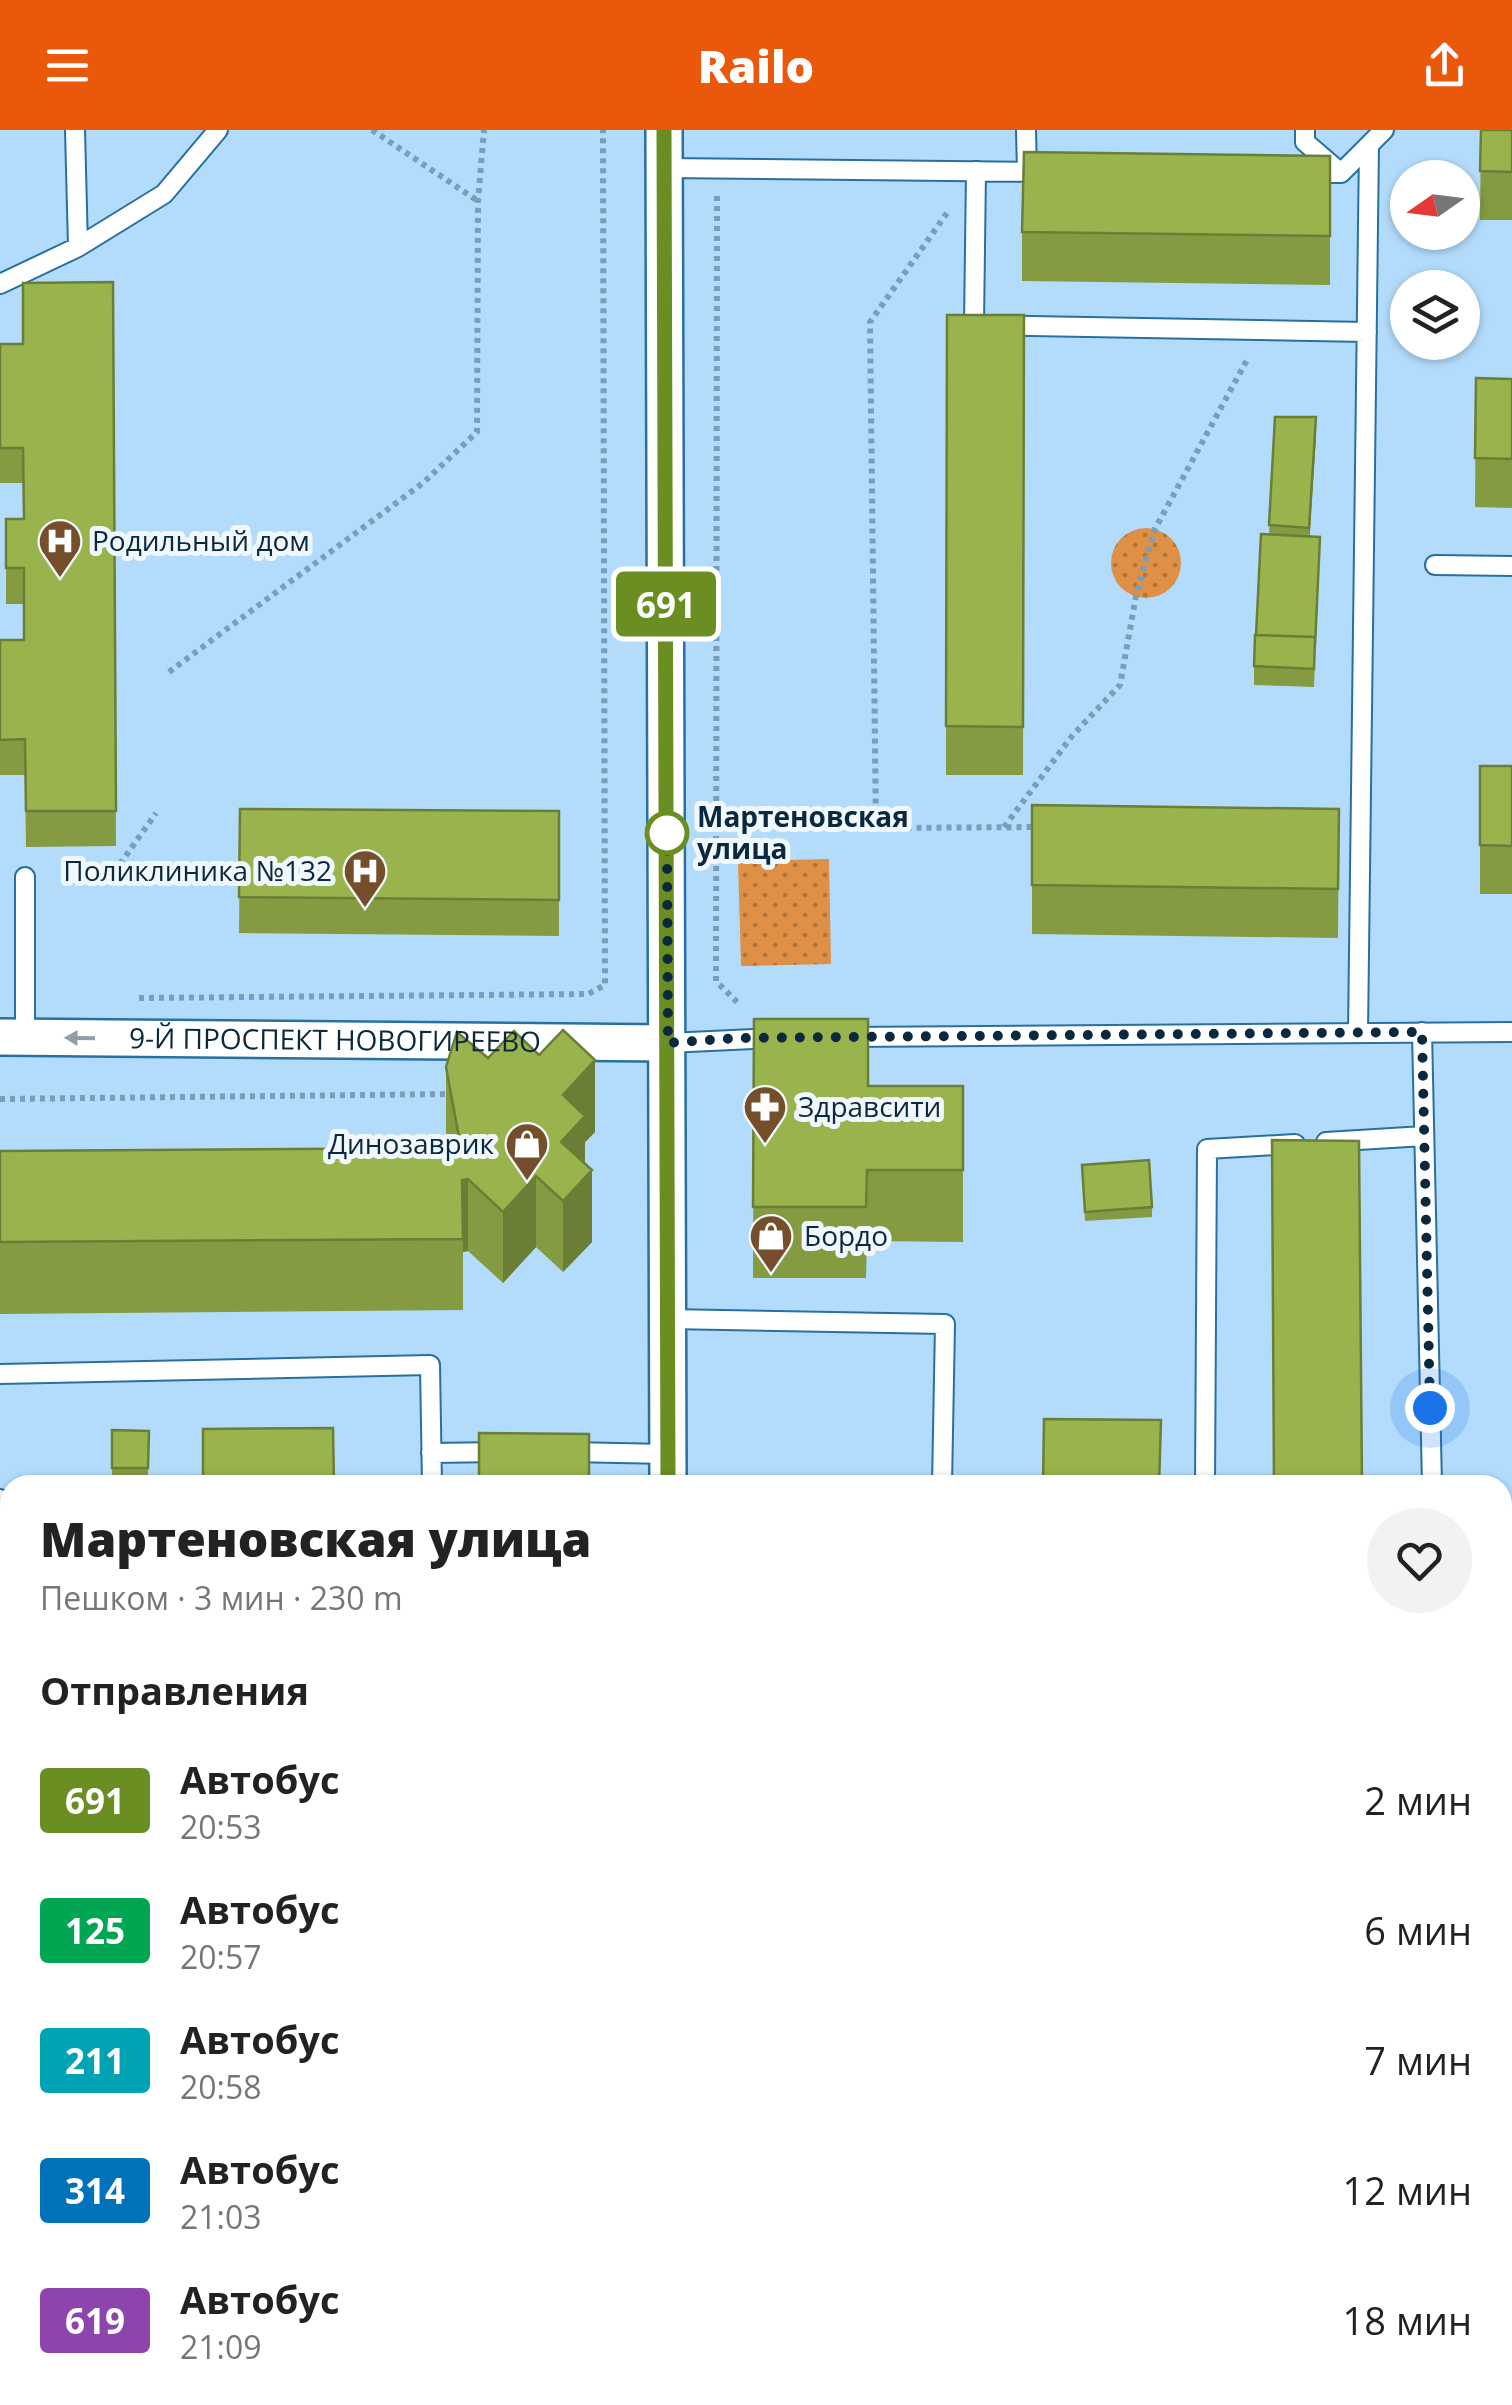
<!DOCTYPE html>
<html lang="ru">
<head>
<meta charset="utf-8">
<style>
  :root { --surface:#fff; --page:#f2f2f2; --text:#222; --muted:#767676; --accent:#ea580c }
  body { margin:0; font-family:"Open Sans",sans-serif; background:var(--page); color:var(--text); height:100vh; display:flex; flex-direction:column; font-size:38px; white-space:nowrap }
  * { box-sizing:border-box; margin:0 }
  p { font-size:32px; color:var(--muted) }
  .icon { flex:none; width:55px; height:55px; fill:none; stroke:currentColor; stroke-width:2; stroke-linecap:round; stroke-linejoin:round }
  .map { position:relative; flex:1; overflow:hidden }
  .side { position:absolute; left:0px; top:1345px; width:1512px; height:930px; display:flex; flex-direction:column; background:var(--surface); border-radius:30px 30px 0 0; box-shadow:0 2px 8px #0004 }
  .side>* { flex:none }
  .badge { padding:0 20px; border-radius:8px; font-size:35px; line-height:65px }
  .needle { width:65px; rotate:256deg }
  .controls { position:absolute; left:1390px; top:30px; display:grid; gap:20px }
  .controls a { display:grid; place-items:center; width:90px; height:90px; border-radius:50%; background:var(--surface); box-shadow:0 2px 8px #0004; font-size:50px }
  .you { position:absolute; width:50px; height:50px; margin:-25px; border:8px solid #fff; border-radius:50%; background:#1a73e8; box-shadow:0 0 0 15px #1a73e833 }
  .map>.badge { position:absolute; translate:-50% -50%; box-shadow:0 0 0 5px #fff }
  h2 { padding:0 40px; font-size:38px; line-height:90px }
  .round { display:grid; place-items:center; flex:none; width:105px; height:105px; border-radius:52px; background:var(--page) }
  .headline { display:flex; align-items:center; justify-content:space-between; height:170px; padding:0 40px }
  h1 { font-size:48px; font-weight:800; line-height:75px }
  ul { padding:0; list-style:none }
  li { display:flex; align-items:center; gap:30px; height:130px; padding:0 40px }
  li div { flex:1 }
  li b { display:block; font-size:38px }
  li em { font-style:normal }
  li .badge { min-width:110px; font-weight:700; text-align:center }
  header { display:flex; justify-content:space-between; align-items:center; height:130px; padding:0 40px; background:var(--accent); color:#fff; font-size:45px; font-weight:800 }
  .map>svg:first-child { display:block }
  .grass { fill:#dd9046 }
  .park { fill:url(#park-dots) }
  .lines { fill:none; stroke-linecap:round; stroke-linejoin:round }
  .service-casing { stroke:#2770a0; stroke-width:22 }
  .minor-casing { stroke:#2770a0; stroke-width:40 }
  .path { stroke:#799eba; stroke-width:6; stroke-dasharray:5 5; stroke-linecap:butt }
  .service { stroke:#fff; stroke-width:18 }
  .minor { stroke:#fff; stroke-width:35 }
  .wall { fill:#849b41 }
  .shaded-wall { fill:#6b7e35 }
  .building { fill:#99b44c; stroke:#6b7e35; stroke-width:2.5 }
  .oneway { fill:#919fa8 }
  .line-casing { stroke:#fff; stroke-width:22 }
  .line { stroke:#6b8e23; stroke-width:15 }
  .walk { stroke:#0b293e; stroke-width:10; stroke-dasharray:0 18 }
  .stop-dot { fill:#fff; stroke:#6b8e23; stroke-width:5 }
  .labels { text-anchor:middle; stroke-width:10; stroke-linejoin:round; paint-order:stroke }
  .poi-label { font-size:28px; fill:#0b293e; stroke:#f1f8fd; text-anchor:start }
  .stop-label { font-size:28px; font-weight:bold; fill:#0b293e; stroke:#f1f8fd; text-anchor:start }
  .street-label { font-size:28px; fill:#0b293e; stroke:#f1f8fd }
</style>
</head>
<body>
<header><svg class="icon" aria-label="menu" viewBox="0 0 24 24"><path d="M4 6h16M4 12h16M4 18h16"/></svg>Railo<svg class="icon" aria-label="share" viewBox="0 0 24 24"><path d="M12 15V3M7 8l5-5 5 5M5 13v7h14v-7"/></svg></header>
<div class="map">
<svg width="1512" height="2275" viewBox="0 0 1512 2275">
  <defs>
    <pattern id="park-dots" width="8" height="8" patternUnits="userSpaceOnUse" patternTransform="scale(2.5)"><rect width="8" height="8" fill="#dd9046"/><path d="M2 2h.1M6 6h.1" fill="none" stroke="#b1763c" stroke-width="1.8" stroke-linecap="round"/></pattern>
  </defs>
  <rect width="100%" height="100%" fill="#b3dcfc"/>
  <path class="grass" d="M80 2265H184V2275H80Z"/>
  <path class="park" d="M1111 433a35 35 0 1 1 70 0a35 35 0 1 1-70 0Z
    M829 729 831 834 741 836 738 731Z"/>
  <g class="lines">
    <g class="service-casing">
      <path id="service" d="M75 0 78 117
        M1026 0 1027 42
        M1305 0V12L1341 43 1384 0
        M664 38 1046 42
        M976 41 974 195 1367 202
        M1307 43H1341
        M0 154 78 117 164 64 218 0
        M1435 435 1512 436
        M25 747V908
        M1422 902 1432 1355
        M1358 903 1369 15
        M848 907 1512 902
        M668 913 777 908
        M1326 1012 1424 1006
        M668 1189 945 1194 942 1355
        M0 1244 430 1235 432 1355
        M568 1322 668 1324
        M431 1323 502 1322
        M1205 1355 1207 1019 1295 1014
        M0 1369 10 1373
        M0 1570H10
        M0 1996 10 1995
        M1386 2265 1387 2275"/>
    </g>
    <g class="minor-casing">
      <g id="minor">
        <path d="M664 0 668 1355"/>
        <path id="s1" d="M0 907 668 913"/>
        <path d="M1502 1784H1512"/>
        <path d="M0 1828 10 1827"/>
        <path d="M670 2275V2265"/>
      </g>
    </g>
    <path class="path" d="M372 0 478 71
      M717 66 716 851 738 873
      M947 83 870 192 876 698 1038 697
      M169 542 423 353 477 302 478 71 484 0
      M1004 697 1072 606 1120 555 1136 466 1155 399 1248 228
      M120 734 156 683
      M139 868 588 864 605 855 603 0
      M0 969 455 964"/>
    <use href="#service" class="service"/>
    <use href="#minor" class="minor"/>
  </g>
  <path class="wall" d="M1481 0H1512V90H1480Z
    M1330 26V155L1022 151V102Z
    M113 152 116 716 26 717 25 645H0V510H24V474H6V389H24L23 353H0V214H23Z
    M947 185H1024L1023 645H946Z
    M1476 248 1512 249V378L1475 377Z
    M1275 287 1316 306 1309 407H1320L1314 557 1254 555V536L1269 405Z
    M1480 636H1512V764H1480Z
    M1032 675 1339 679 1338 808 1032 804Z
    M240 679 559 681V806L239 803Z
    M754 889 868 956H963V1112L867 1111 866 1148H753Z
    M488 928 595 1002 585 1012V1034L592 1112 563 1142 536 1117 503 1153 468 1121 463 1122V1180L0 1184V1021L448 1018 446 1008V937Z
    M1082 1035 1152 1077V1087L1085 1091Z
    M112 1300 149 1301 148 1347H112Z
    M1502 1547H1512V1639L1502 1640Z"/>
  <path class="shaded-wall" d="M1316 287V306L1309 416V398Z
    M595 930V1002L585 1012V1047L592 1040V1112L563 1142V1071L561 1070 563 965Z
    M536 1046V1117L503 1153V1082Z
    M468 1049V1121L463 1122 462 1050Z"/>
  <path class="building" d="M1481 0H1512V42L1480 41Z
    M1024 22 1330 26V106L1022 102Z
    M113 152 116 681H26L25 609 0 610V510H24V438H6V389H24L23 318H0V214H23V153Z
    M947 185H1024L1023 597 946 596Z
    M1476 248 1512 249V329L1475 328Z
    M1275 287H1316L1309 398 1269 395Z
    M1261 404 1320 407 1315 516V507L1256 505Z
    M1255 505 1315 507 1314 539 1254 536Z
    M1480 636H1512V716L1480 715Z
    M1032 675 1339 679 1338 759 1032 755Z
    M240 679 559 681V770L239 767Z
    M754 889H868V956H963V1040H867L866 1077H753Z
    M563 900 595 930 563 965 585 986 561 1012 592 1040 563 1071 536 1046 503 1082 468 1049 462 1050 463 1109 0 1112V1021L461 1018 446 937 457 902 488 928 514 901 539 925Z
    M1272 1010 1359 1011 1362 1355H1274Z
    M1149 1030 1152 1077 1085 1082 1082 1035Z
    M1044 1289 1161 1290 1159 1355H1043Z
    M333 1298 334 1355H203V1299Z
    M112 1300 149 1301 148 1338H112Z
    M479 1303 589 1304V1355H479Z
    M1502 1547H1512V1630H1502Z
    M0 2007H10V2265H22V2275H0Z
    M263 2265H398V2275H263Z
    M796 2265H889V2275H796Z"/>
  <defs><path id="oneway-solid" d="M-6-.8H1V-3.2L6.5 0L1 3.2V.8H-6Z" transform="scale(2.5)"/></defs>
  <use class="oneway" href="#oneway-solid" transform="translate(80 908) rotate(-179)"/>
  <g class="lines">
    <g class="line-casing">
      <path id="line" d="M664 0 668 1355"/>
    </g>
    <use href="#line" class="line"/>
    <path class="walk" d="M667 703 668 913 739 908 1422 902 1430 1278"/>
  </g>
  <defs>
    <g id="hospital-pin" transform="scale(2.25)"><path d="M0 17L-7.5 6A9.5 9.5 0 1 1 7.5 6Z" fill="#754e2b" stroke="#f1f8fd"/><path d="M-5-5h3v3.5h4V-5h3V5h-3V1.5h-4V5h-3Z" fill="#fff"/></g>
    <g id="pharmacy-pin" transform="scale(2.25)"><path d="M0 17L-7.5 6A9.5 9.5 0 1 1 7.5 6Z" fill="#754e2b" stroke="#f1f8fd"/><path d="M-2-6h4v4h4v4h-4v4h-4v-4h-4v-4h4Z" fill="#fff"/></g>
    <g id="shop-pin" transform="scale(2.25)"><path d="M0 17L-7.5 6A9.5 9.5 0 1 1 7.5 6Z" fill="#754e2b" stroke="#f1f8fd"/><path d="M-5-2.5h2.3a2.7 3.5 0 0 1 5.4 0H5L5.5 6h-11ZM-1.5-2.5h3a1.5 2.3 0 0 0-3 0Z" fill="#fff"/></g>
  </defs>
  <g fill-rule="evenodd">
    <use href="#hospital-pin" x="60" y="411"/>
    <use href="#hospital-pin" x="365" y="741"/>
    <use href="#pharmacy-pin" x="765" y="977"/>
    <use href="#shop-pin" x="527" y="1014"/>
    <use href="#shop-pin" x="771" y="1106"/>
  </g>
  <circle class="stop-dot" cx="667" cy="703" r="20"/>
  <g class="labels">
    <g class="poi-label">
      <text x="92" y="421">Родильный дом</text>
      <text x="332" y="751" text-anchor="end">Поликлиника №132</text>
      <text x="798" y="987">Здравсити</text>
      <text x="494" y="1024" text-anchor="end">Динозаврик</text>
      <text x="804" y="1116">Бордо</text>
    </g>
    <g class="stop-label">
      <text x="697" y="697">Мартеновская<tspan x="697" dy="32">улица</tspan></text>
    </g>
    <g class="street-label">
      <text dy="10" stroke="none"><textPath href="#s1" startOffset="335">9-Й ПРОСПЕКТ НОВОГИРЕЕВО</textPath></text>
    </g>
  </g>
</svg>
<div class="controls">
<a><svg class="needle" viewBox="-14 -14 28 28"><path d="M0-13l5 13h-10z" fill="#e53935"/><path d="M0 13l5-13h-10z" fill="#767676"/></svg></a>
<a><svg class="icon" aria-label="layers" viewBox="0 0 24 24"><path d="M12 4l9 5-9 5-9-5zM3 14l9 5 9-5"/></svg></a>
</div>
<div class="you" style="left:1430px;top:1278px"></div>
<b class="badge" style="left:666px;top:474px;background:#6b8e23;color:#fff">691</b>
<section class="side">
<div class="headline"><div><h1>Мартеновская улица</h1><p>Пешком · 3 мин · 230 m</p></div><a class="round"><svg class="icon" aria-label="heart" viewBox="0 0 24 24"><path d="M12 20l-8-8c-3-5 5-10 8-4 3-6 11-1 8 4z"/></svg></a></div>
<h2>Отправления</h2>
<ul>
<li><span class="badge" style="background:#6b8e23;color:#fff">691</span><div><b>Автобус</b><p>20:53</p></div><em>2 мин</em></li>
<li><span class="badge" style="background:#00a651;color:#fff">125</span><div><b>Автобус</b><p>20:57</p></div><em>6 мин</em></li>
<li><span class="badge" style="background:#00a3b4;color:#fff">211</span><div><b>Автобус</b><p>20:58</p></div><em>7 мин</em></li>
<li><span class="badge" style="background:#0072bc;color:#fff">314</span><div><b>Автобус</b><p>21:03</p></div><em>12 мин</em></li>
<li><span class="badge" style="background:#8e44ad;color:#fff">619</span><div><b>Автобус</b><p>21:09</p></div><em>18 мин</em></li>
</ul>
</section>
</div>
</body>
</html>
